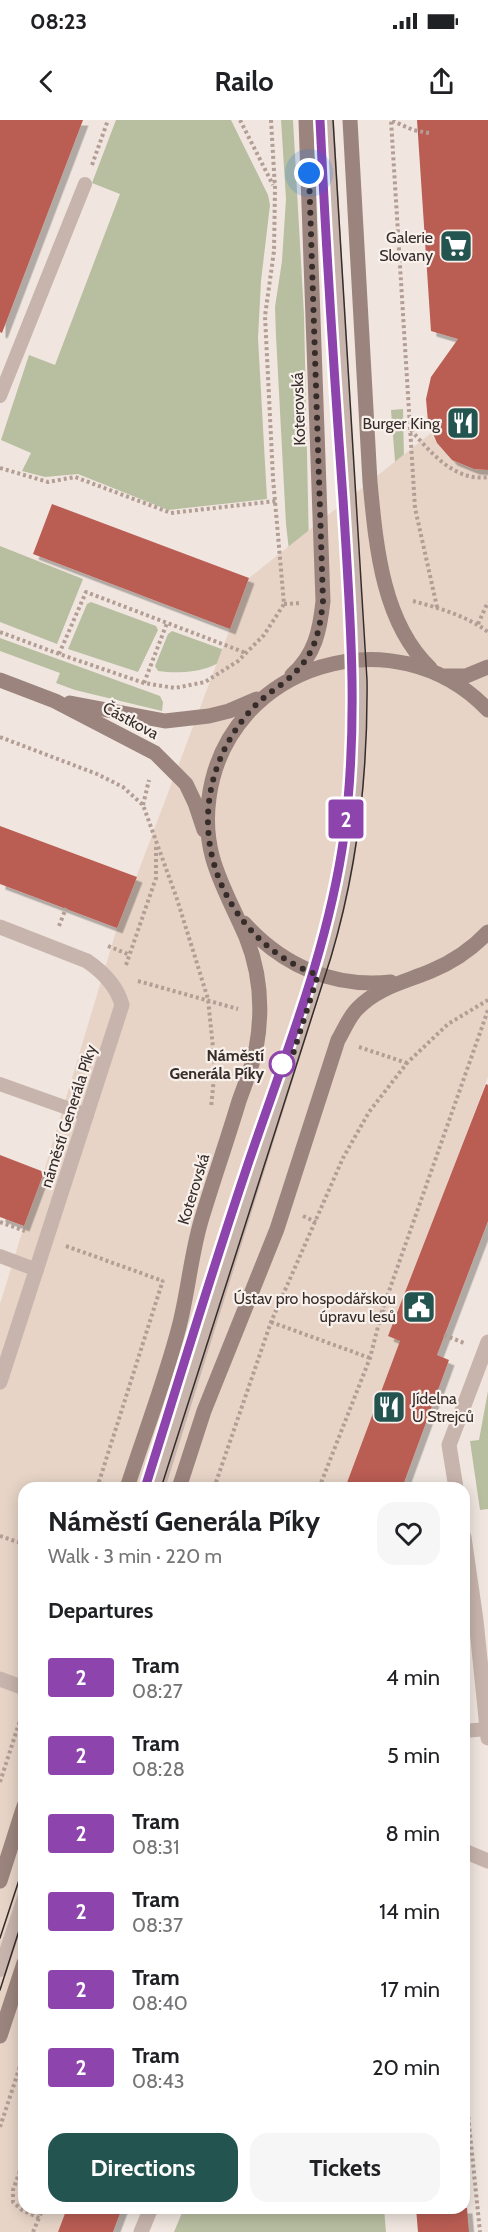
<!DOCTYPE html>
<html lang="en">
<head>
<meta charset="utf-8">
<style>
  :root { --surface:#fff; --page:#f6f6f6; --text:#202124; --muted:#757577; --accent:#235450 }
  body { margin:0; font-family:Cabin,sans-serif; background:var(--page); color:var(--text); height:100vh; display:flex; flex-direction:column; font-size:22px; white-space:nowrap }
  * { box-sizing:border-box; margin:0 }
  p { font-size:20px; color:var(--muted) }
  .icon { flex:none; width:33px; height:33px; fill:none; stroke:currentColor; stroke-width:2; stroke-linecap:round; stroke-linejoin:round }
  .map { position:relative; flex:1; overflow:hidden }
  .details { position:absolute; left:18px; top:1362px; width:452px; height:732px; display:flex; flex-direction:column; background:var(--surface); border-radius:18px; box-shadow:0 3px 15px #0003 }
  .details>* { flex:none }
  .badge { padding:0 12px; border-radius:4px; font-size:21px; line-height:39px }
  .you { position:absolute; width:30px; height:30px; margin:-15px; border:4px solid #fff; border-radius:50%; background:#1a73e8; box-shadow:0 0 0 9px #1a73e833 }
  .map>.badge { position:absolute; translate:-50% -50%; box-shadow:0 0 0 3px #fff }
  h2 { padding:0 30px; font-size:22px; line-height:54px }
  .round { display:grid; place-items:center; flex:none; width:63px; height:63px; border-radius:18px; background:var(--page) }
  .headline { display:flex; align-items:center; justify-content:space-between; height:102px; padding:0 30px }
  h1 { font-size:28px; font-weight:800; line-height:45px }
  .cta { display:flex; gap:12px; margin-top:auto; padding:12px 30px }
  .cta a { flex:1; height:69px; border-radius:18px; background:var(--accent); color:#fff; font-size:24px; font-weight:800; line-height:69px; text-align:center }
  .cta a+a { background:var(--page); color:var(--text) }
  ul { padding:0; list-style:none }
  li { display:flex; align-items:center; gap:18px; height:78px; padding:0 30px }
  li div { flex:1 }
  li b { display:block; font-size:22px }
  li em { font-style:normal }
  li .badge { min-width:66px; font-weight:700; text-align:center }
  .status { display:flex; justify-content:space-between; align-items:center; height:42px; padding:0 30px; background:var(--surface); direction:ltr }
  .status svg { height:16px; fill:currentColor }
  header { display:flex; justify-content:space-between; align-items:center; height:78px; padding:0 30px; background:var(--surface); font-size:27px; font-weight:800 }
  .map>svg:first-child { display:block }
  .green { fill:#b8bea0 }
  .plaza { fill:#e7d4c7 }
  .building { fill:#ba5d53; filter:url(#shadow) }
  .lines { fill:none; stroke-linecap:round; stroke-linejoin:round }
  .path { stroke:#b39e96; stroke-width:4; stroke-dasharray:3 3; stroke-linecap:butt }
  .lane { stroke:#c7b4ac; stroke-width:14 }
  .street { stroke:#c7b4ac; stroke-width:15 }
  .secondary { stroke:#9b847d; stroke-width:15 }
  .tram { stroke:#362c2a; stroke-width:1.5 }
  .line-casing { stroke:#fff; stroke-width:14 }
  .line { stroke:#8e44ad; stroke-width:9 }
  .walk { stroke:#362c2a; stroke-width:6; stroke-dasharray:0 10.8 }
  .stop-dot { fill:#fff; stroke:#8e44ad; stroke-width:3 }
  .labels { text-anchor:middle; stroke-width:4.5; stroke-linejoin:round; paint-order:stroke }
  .poi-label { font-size:16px; fill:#362c2a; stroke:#f8f0eb; text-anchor:end }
  .street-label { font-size:16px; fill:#362c2a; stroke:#f8f0eb }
  .stop-label { font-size:16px; font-weight:bold; fill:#362c2a; stroke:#f8f0eb; text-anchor:end }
</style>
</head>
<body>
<div class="status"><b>08:23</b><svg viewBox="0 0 49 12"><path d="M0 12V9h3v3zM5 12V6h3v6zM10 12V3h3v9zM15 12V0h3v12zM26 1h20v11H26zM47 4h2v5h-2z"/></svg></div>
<header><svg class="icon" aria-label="back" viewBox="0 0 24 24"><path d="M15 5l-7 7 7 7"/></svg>Railo<svg class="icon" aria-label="share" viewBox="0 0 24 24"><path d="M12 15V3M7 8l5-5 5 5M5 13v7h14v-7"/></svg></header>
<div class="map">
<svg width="488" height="2112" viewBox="0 0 488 2112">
  <defs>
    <filter id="shadow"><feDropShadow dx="5.5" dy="5.5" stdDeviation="0" flood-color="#0004"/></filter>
  </defs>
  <rect width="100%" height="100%" fill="#f0e6df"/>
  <path class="green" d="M116 0H231L268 75 270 85 261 161 258 218 267 379 168 390 78 354 45 357 22 351 31 333 1 320 29 235 55 245 120 74 92 63Z
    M281 0H293L304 195 310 473 293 466 286 404 276 216 275 187 282 141 286 79Z
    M403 289 404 341 399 393 391 290Z
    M0 426 83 459 57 524 0 502Z
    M91 482 156 506 158 510 138 552 68 529 87 484Z
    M172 511 230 532C216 553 180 554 158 551L155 546 168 514Z
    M0 518 160 576 163 582 162 591 75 570 56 563 60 553 0 531Z
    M488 1271V1389L480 1390 470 1321 479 1320Z
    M184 2088H384L386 2112H174Z"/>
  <path class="plaza" d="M431 313 437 323 452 340 474 349 488 350V957L389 1216 400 1221 345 1368H24V2088H67L58 2112H0V1184L24 1106 44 1051 117 808 249 458Z"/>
  <path class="building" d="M0 0H83L2 213 0 212Z
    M417 0H488V350L474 349 452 340 437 323 428 302 426 279 431 257 458 219 431 211Z
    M52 384 249 458 230 509 33 434Z
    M0 706 137 757 117 808 0 764Z
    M486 964 488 965V1101L437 1235 449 1240 402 1368H345L400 1221 388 1216Z
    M0 1035 44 1052 24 1106 0 1097Z
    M67 2088H122L113 2112H58Z
    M416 2088H467L469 2112H418Z"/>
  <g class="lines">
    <path class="path" d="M240 0 273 65
      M429 13 413 10 391 0 415 388 437 487
      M92 45 108 0
      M411 309 429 308
      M411 310C430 332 455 362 488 357
      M0 348 48 362 75 357 171 393 276 381
      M413 481C439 488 467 496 488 512
      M284 484 302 483
      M478 504 488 482
      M0 512 59 534 144 563 175 568 205 562 238 541 264 515 284 484 273 358 265 196 274 131 275 68 271 0
      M59 534 86 472 246 533
      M144 563 167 503
      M0 617 97 654 123 667 143 685 177 779 208 879 215 947 211 988
      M143 685 149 660
      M59 806 66 788
      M108 826 130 835
      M126 845 156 758V726
      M138 861 238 889
      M359 927 407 943
      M303 1096 316 1102
      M0 1102 25 1111
      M66 1126 163 1161
      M382 1191 396 1197
      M271 1202 370 1238
      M444 1215 464 1223
      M97 1368 163 1160
      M214 1368 271 1202 343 1038 369 992 407 943 448 904 488 880
      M319 1368 370 1238 382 1191 488 890
      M0 1416 24 1424
      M0 1662 24 1588
      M464 1955 480 2112
      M0 2007 24 1934
      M24 2040 13 2070V2082L22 2090 39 2098
      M33 2112 43 2088"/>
    <path class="lane" d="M0 276 85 64
      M0 964 87 995
      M0 1136 37 1150
      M158 1368 329 821C354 734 362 646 359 557L327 0
      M464 1611 487 1609
      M0 1850 24 1778"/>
    <path class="street" d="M0 807 87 841C103 852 117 866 122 885L0 1262
      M456 1368 449 1325 488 1222
      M464 1417 476 1500 488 1618
      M0 1559 24 1568
      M464 1731 488 1741
      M141 2112 151 2088"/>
    <path class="secondary" d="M350 0 370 362C376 425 382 502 430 548
      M292 555C315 535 320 510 323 481L306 0
      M445 556H466L488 547
      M0 560 55 581 155 633 186 664 195 683 204 710
      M70 583 165 601 209 596 229 591 257 579
      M244 803C283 846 333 868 391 862
      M127 1368C144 1315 165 1261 179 1207 188 1172 191 1135 201 1101 213 1061 227 1021 239 981 245 964 252 947 256 929 263 891 261 854 246 817 225 768 201 735 209 678 227 543 396 493 488 590
      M179 1368 204 1291 277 1109 338 920C344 910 349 897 357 889 378 867 405 862 431 851 453 842 472 829 488 812
      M0 1761 24 1686
      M0 1916 24 1843"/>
    <path class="tram" d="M145 1368C178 1263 209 1157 245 1053 281 947 323 842 342 732 351 676 354 618 352 561L320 0
      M161 1368 331 837C358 746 368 655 367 560L333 0
      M0 1818 24 1745
      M0 1870 24 1795"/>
  </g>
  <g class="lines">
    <g class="line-casing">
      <path id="line" d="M145 1368C178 1263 210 1157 245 1053 282 942 328 832 344 716 359 604 350 491 343 379 334 253 326 126 320 0"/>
    </g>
    <use href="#line" class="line"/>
    <path class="walk" d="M282 944 287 953 318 855C276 840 242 809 223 768 195 708 207 639 251 590 260 580 271 572 282 564 313 540 319 518 323 481L309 53"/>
  </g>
  <defs>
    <g id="supermarket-square" transform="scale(1.725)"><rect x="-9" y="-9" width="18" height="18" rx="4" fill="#235450" stroke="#f8f0eb"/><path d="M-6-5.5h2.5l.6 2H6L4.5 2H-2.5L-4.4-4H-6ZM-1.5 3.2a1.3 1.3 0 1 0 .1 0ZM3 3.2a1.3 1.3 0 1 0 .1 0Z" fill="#fff"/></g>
    <g id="restaurant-square" transform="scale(1.725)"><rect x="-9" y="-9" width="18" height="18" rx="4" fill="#235450" stroke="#f8f0eb"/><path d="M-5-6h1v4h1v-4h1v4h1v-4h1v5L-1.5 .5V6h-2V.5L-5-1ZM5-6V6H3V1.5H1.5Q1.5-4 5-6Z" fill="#fff"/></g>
    <g id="civic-square" transform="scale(1.725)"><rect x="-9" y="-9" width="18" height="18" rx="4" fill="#235450" stroke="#f8f0eb"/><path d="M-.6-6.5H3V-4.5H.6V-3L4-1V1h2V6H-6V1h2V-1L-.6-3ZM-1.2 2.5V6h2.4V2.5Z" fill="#fff"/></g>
  </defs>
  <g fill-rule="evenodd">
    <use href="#supermarket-square" x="456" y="126"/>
    <use href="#restaurant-square" x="463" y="303"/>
    <use href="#civic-square" x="419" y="1187"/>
    <use href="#restaurant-square" x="389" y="1287"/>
  </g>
  <circle class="stop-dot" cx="282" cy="944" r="12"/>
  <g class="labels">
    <g class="poi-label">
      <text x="433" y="123">Galerie<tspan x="433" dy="18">Slovany</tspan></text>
      <text x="440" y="309">Burger King</text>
      <text x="396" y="1184">Ústav pro hospodářskou<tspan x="396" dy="18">úpravu lesů</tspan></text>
      <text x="412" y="1284" text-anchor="start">Jídelna<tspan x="412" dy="18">U Strejců</tspan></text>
    </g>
    <g class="street-label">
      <text transform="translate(298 289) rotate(-92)" y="6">Koterovská</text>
      <text transform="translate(131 600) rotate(28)" y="6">Částkova</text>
      <text transform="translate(68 996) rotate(-72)" y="6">náměstí Generála Píky</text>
      <text transform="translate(193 1069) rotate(-73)" y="6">Koterovská</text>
    </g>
    <g class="stop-label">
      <text x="264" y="941">Náměstí<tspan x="264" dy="18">Generála Píky</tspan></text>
    </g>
  </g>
</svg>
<div class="you" style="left:309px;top:53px"></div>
<b class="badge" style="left:346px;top:699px;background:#8e44ad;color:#fff">2</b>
<section class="details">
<div class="headline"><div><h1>Náměstí Generála Píky</h1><p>Walk · 3 min · 220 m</p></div><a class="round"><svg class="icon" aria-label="heart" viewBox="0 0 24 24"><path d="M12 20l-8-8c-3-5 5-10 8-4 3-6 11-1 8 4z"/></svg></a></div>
<h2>Departures</h2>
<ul>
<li><span class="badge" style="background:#8e44ad;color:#fff">2</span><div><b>Tram</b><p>08:27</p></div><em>4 min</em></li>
<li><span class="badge" style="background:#8e44ad;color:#fff">2</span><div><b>Tram</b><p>08:28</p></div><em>5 min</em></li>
<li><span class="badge" style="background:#8e44ad;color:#fff">2</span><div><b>Tram</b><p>08:31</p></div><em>8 min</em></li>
<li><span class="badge" style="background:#8e44ad;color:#fff">2</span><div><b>Tram</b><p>08:37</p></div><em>14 min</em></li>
<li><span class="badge" style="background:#8e44ad;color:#fff">2</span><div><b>Tram</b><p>08:40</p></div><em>17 min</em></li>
<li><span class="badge" style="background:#8e44ad;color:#fff">2</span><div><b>Tram</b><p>08:43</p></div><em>20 min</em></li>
</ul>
<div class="cta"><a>Directions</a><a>Tickets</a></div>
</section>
</div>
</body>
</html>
